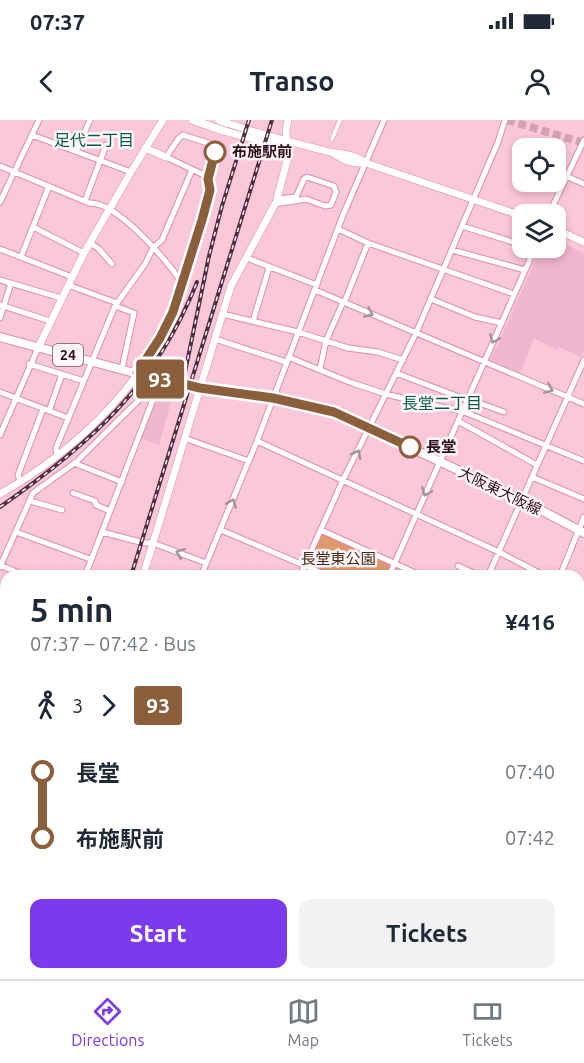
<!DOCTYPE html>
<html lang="en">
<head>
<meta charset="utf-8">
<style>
  :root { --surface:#fff; --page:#f2f2f3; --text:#1f2937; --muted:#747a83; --line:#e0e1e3; --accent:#7c3aed }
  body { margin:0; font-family:Ubuntu,"Noto Sans JP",sans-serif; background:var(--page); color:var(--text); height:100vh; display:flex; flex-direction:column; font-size:22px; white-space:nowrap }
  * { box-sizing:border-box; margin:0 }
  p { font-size:20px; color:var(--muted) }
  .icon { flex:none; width:33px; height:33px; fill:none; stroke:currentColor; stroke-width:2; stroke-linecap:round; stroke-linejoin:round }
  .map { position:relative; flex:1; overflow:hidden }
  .side { position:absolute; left:0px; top:450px; width:585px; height:410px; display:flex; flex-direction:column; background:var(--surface); border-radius:18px 18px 0 0; box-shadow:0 3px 9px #0003 }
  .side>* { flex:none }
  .badge { padding:0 12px; border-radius:4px; font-size:21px; line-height:39px }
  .fabs { position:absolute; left:512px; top:18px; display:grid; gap:12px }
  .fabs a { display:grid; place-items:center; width:54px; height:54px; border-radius:12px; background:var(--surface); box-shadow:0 3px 9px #0003; font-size:30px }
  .map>.badge { position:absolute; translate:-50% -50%; box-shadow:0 0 0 3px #fff }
  .legs { display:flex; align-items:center; gap:9px; height:66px; padding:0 30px; font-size:20px }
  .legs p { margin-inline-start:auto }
  .overview { display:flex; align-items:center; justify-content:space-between; height:102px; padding:0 30px }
  h1 { font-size:33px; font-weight:600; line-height:45px }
  .button { display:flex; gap:12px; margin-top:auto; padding:12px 30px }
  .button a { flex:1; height:69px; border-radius:12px; background:var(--accent); color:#fff; font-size:24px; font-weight:600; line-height:69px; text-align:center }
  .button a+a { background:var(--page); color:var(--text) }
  ul { padding:0 30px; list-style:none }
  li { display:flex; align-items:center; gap:21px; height:66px; font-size:22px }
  li i { display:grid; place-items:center; width:9px; height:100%; margin:0 8px; background:currentColor }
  li i::after { content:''; width:15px; height:15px; margin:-8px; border:4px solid; border-radius:50%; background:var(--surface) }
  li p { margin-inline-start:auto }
  li:first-child i { background:linear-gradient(#0000 50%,currentColor 0) }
  li:last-child i { background:linear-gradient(currentColor 50%,#0000 0) }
  .status { display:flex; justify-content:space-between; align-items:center; height:42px; padding:0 30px; background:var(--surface); direction:ltr }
  .status svg { height:16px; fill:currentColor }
  header { display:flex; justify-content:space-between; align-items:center; height:78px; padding:0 30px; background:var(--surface); font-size:27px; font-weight:600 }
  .menu { display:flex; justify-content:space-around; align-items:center; height:84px; border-top:2px solid var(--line); background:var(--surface); font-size:16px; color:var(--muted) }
  .menu a { display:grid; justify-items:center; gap:3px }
  .menu .selected { color:var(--accent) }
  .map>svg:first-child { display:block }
  .built { fill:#efb7ce }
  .green { fill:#e0996c }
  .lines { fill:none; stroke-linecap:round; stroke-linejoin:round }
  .secondary-tunnel { stroke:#d2a2b5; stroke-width:8; stroke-dasharray:8 4; stroke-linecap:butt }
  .pedestrian-casing { stroke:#de8caf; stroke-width:5 }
  .minor-casing { stroke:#de8caf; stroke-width:7 }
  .tertiary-casing { stroke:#de8caf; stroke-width:8 }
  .secondary-casing { stroke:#de8caf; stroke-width:9 }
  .primary-casing { stroke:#de8caf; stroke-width:10 }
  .pedestrian { stroke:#fff; stroke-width:4 }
  .minor { stroke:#fff; stroke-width:5 }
  .tertiary { stroke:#fff; stroke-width:7 }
  .secondary { stroke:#fff; stroke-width:8 }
  .primary { stroke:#fff; stroke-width:8 }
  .rail-casing { stroke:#512f3f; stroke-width:4 }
  .rail { stroke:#fff6f9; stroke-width:1.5; stroke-dasharray:4.5; stroke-linecap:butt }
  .oneway { stroke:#a1939a }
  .line-1-casing { stroke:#fff; stroke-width:14 }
  .line-1 { stroke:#8b5e3c; stroke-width:9 }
  .stop-1-dot { fill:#fff; stroke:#8b5e3c; stroke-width:3 }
  .labels { text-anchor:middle; stroke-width:5; stroke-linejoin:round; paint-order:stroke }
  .shield { fill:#fff6f9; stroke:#6d5460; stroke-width:1.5 }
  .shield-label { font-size:14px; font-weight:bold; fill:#2e0f1e }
  .stop-label { font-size:15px; font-weight:bold; fill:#2e0f1e; stroke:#fff6f9; text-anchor:start }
  .street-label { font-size:15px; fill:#2e0f1e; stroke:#fff6f9 }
  .park-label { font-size:15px; fill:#472814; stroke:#fff6f9 }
  .neighbourhood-label { font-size:16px; fill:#025b49; stroke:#fff6f9 }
</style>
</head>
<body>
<div class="status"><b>07:37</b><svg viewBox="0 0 49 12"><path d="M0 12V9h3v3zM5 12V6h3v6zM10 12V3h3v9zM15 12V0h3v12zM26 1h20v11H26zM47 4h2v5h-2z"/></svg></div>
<header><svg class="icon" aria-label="back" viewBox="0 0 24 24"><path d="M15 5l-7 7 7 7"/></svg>Transo<svg class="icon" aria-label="person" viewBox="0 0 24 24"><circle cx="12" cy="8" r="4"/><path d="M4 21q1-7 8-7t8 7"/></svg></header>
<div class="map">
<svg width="584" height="859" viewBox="0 0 584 859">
  <rect width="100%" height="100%" fill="#fbc7db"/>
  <path class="built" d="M555 120 584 133V229L581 237 559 227 557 230 534 218 520 253 491 240 541 128H555Z
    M160 267 174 271 159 325 141 318Z"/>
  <path class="green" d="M322 413 391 445 386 456H334L307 445Z"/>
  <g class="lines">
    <path class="secondary-tunnel" d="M507 0 584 23"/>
    <g class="pedestrian-casing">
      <path id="pedestrian" d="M332 19 340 0"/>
    </g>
    <g class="minor-casing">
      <path id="minor" d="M32 15 131 52
        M183 15 211 24C219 34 211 48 208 59L204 55 166 37 179 18Z
        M76 31 90 0
        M0 46 89 83C117 81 168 142 183 164
        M566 56 584 64
        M307 57 334 66 336 72 331 85 325 86 306 79 275 84 277 79 296 77 304 59Z
        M85 81 106 25
        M0 82 39 0
        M549 94 584 20
        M462 106 522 125
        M33 107 84 133
        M338 109 368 123 514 174
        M90 123 99 129 112 144
        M0 129 72 157
        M452 130 525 150
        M21 137 49 66
        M247 138 317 165
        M0 160 61 178
        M68 165 117 183
        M315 170 584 284
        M431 179 475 197 502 203
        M344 183 368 123
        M0 185 50 201
        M115 186 134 193 123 244
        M222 194 298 212 348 228 378 232 403 240
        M0 198 11 163
        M253 201 269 148
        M215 219 286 242
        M288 237 352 263 386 274 417 282 462 291 584 341
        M29 244 84 261
        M320 249 326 221 343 182
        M396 253 467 280
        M0 272 68 298
        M468 279 504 292
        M49 291 62 254
        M458 301 537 345
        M0 315 38 228
        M184 318 249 341
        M257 321 499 432 545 456
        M57 336 56 328 115 186 145 144 153 128 162 120 192 50
        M74 343 122 362
        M532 357 584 379
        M20 361 18 355 43 289
        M73 373 95 381 96 385 110 391
        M30 381 62 390
        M221 410 329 456
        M321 410 422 456
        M16 412 90 439
        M102 412 144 423H153L206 443
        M0 445 26 456
        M458 446 480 456
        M0 447 33 373 76 342 140 279 159 264
        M85 456 159 264
        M201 456 257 321 343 95 384 0
        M300 456 343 360 416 213 498 22 505 0
        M389 456 535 128
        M488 456 584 240
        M560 456 584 397
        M579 472 584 474
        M0 519 6 521
        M0 554 6 557
        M579 564 584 566
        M0 590 6 570
        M0 615 6 616
        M0 650 6 652
        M579 674 584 676
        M0 721 6 703
        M579 808 584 810
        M579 829 584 819
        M121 854 131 859
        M249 854 263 859
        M433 854 452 859
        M199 859 201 854
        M305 859 308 854
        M392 859 394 854
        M565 859 567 854"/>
    </g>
    <g class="tertiary-casing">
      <path id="tertiary" d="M227 3C258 14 290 22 322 30 338 35 352 32 366 43L522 96
        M224 11 272 24 284 22
        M145 28 166 37
        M333 33C344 41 353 44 366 43
        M277 79 288 37 286 10 288 0
        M555 109 584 122
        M38 228 84 133 131 52 163 0
        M0 374C72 333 140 270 173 192 181 169 214 78 208 59
        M143 456 231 166 275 84
        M26 859 28 854"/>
    </g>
    <g class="secondary-casing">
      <path id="secondary" d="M193 0 224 11
        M219 0 227 3
        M579 620 584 605
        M493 859 495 854"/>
    </g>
    <g class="primary-casing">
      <path id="primary" d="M0 217 161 260 200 268 273 278 334 292 522 380 584 413"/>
    </g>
    <use href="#pedestrian" class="pedestrian"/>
    <use href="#minor" class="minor"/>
    <use href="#tertiary" class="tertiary"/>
    <use href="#secondary" class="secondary"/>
    <use href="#primary" class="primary"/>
    <g class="rail-casing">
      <path id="rail" d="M184 257 209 136 222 86 249 0
        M0 387C90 324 156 266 197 162
        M131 456 272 0
        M0 739 6 741
        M0 749 6 751
        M0 853 6 837
        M360 854 378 859
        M375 854 394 859"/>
    </g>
    <use href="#rail" class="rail"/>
  </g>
  <defs><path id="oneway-chevron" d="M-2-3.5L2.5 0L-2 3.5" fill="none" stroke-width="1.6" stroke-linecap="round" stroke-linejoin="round" transform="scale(1.5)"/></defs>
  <g class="oneway">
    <use href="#oneway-chevron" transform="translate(369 193) rotate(23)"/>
    <use href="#oneway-chevron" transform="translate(494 219) rotate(113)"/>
    <use href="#oneway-chevron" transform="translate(549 269) rotate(23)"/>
    <use href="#oneway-chevron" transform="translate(357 334) rotate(-63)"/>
    <use href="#oneway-chevron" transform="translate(426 372) rotate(113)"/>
    <use href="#oneway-chevron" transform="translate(232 383) rotate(-68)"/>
    <use href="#oneway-chevron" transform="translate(180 433) rotate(-160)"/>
  </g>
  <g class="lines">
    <g class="line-1-casing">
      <path id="line-1" d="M215 32 208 59 210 70 202 100 173 192 160 218 137 253 200 268 273 278 334 292 410 327"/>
    </g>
    <use href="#line-1" class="line-1"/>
  </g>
  <g class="stop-1-dot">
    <circle cx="215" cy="32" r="10"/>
    <circle cx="410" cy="327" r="10"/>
  </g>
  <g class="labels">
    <rect class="shield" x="53" y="224" width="30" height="22" rx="4.5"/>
    <g class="shield-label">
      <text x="68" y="240">24</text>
    </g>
    <g class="stop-label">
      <text x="232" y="37">布施駅前</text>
      <text x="426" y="332">長堂</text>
    </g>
    <g class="street-label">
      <text transform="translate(500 371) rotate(26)" y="5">大阪東大阪線</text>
    </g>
    <g class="park-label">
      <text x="338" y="444">長堂東公園</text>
    </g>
    <g class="neighbourhood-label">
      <text x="94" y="26">足代二丁目</text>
      <text x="442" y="289">長堂二丁目</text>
    </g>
  </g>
</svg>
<div class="fabs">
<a><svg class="icon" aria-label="locate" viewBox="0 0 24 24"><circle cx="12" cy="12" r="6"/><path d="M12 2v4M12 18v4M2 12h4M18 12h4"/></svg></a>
<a><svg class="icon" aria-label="layers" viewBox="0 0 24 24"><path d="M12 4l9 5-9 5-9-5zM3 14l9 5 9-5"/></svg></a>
</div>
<b class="badge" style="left:160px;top:259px;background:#8b5e3c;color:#fff">93</b>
<section class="side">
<div class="overview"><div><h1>5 min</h1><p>07:37 – 07:42 · Bus</p></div><b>¥416</b></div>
<div class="legs"><svg class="icon" aria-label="walk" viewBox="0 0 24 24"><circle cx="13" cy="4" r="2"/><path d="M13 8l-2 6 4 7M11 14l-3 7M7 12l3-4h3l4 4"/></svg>3<svg class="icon" aria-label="forward" viewBox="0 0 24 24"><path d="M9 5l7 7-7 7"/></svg><b class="badge" style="background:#8b5e3c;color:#fff">93</b></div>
<ul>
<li><i style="color:#8b5e3c"></i><b>長堂</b><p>07:40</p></li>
<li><i style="color:#8b5e3c"></i><b>布施駅前</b><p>07:42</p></li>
</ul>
<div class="button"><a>Start</a><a>Tickets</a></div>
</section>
</div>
<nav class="menu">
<a class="selected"><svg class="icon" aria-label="directions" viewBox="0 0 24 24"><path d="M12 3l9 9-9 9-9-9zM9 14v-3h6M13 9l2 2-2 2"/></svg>Directions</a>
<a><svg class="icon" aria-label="map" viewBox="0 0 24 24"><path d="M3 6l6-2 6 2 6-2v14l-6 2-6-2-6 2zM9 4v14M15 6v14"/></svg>Map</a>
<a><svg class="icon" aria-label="tickets" viewBox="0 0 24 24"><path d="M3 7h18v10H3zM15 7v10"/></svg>Tickets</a>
</nav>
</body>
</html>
